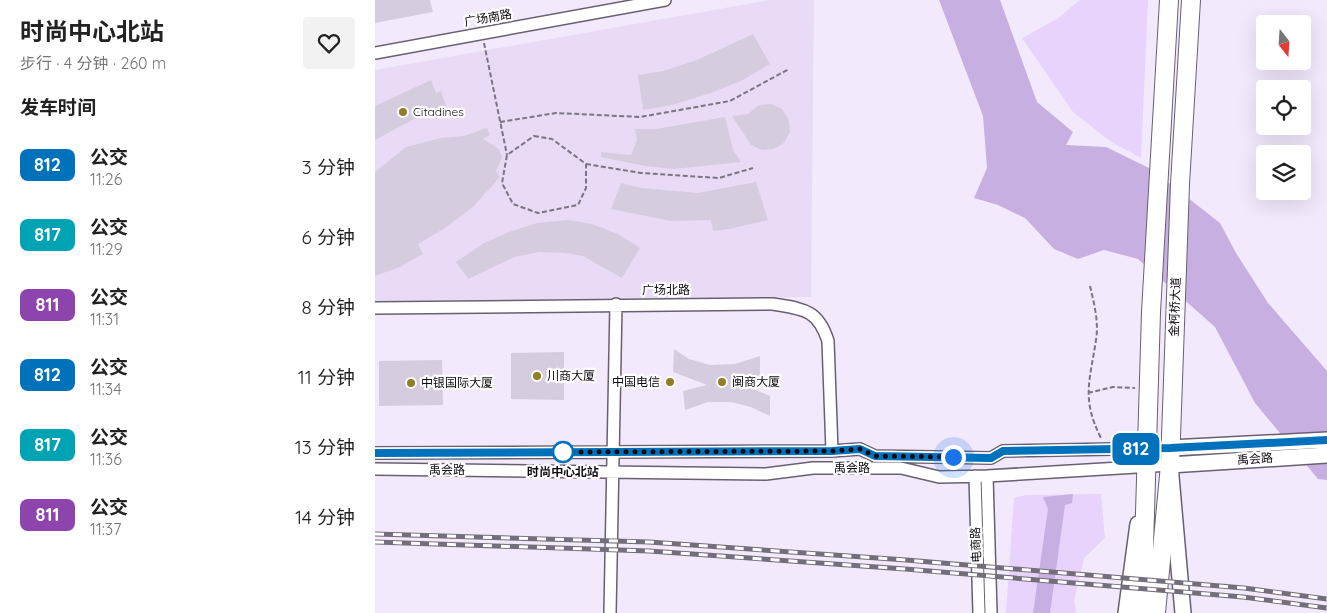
<!DOCTYPE html>
<html lang="zh">
<head>
<meta charset="utf-8">
<style>
  :root { --surface:#fff; --page:#f2f2f2; --text:#222; --muted:#767676 }
  body { margin:0; font-family:Quicksand,"Noto Sans SC",sans-serif; background:var(--page); color:var(--text); height:100vh; display:flex; flex-direction:column; font-size:19px; white-space:nowrap }
  * { box-sizing:border-box; margin:0 }
  p { font-size:16px; color:var(--muted) }
  .icon { flex:none; width:28px; height:28px; fill:none; stroke:currentColor; stroke-width:2; stroke-linecap:round; stroke-linejoin:round }
  .map { position:relative; flex:1; overflow:hidden }
  .panel { display:flex; flex-direction:column; background:var(--surface); width:375px }
  .panel>* { flex:none }
  .badge { padding:0 10px; border-radius:8px; font-size:18px; line-height:32px }
  .needle { width:32px; rotate:163deg }
  .buttons { position:absolute; left:881px; top:15px; display:grid; gap:10px }
  .buttons a { display:grid; place-items:center; width:55px; height:55px; border-radius:5px; background:var(--surface); box-shadow:0 5px 20px #0002; font-size:25px }
  .you { position:absolute; width:25px; height:25px; margin:-12px; border:4px solid #fff; border-radius:50%; background:#1a73e8; box-shadow:0 0 0 8px #1a73e833 }
  .map>.badge { position:absolute; translate:-50% -50%; box-shadow:0 0 0 2px #fff }
  h2 { padding:0 20px; font-size:19px; line-height:45px }
  .round { display:grid; place-items:center; flex:none; width:52px; height:52px; border-radius:5px; background:var(--page) }
  .overview { display:flex; align-items:center; justify-content:space-between; height:85px; padding:0 20px }
  h1 { font-size:24px; font-weight:700; line-height:38px }
  ul { padding:0; list-style:none }
  li { display:flex; align-items:center; gap:15px; height:70px; padding:0 20px }
  li div { flex:1 }
  li b { display:block; font-size:19px }
  li em { font-style:normal }
  li .badge { min-width:55px; font-weight:700; text-align:center }
  main { display:flex; flex:1; min-height:0 }
  .map>svg:first-child { display:block }
  .built { fill:#e9dbf6 }
  .green { fill:#e7d3fc }
  .water { fill:#c8afe1 }
  .building { fill:#d6cce0 }
  .lines { fill:none; stroke-linecap:round; stroke-linejoin:round }
  .street-casing { stroke:#686071; stroke-width:14 }
  .secondary-casing { stroke:#686071; stroke-width:18 }
  .primary-casing { stroke:#686071; stroke-width:20 }
  .path { stroke:#7b7481; stroke-width:2; stroke-dasharray:5 2.5; stroke-linecap:butt }
  .street { stroke:#fff; stroke-width:11 }
  .secondary { stroke:#fff; stroke-width:15 }
  .primary { stroke:#fff; stroke-width:18 }
  .rail-casing { stroke:#746d7a; stroke-width:5 }
  .rail { stroke:#fff; stroke-width:3; stroke-dasharray:9; stroke-linecap:butt }
  .line-casing { stroke:#fff; stroke-width:11 }
  .line { stroke:#0072bc; stroke-width:8 }
  .walk { stroke:#0e0a11; stroke-width:5; stroke-dasharray:0 9 }
  .poi-dot { fill:#907f26; stroke:#fff; stroke-width:2 }
  .stop-dot { fill:#fff; stroke:#0072bc; stroke-width:2.5 }
  .labels { text-anchor:middle; stroke-width:4.5; stroke-linejoin:round; paint-order:stroke }
  .street-label { font-size:12px; fill:#0e0a11; stroke:#fff }
  .poi-label { font-size:12px; fill:#0e0a11; stroke:#fff; text-anchor:start }
  .stop-label { font-size:12px; font-weight:bold; fill:#0e0a11; stroke:#fff }
</style>
</head>
<body>
<main>
<section class="panel">
<div class="overview"><div><h1>时尚中心北站</h1><p>步行 · 4 分钟 · 260 m</p></div><a class="round"><svg class="icon" aria-label="heart" viewBox="0 0 24 24"><path d="M12 20l-8-8c-3-5 5-10 8-4 3-6 11-1 8 4z"/></svg></a></div>
<h2>发车时间</h2>
<ul>
<li><span class="badge" style="background:#0072bc;color:#fff">812</span><div><b>公交</b><p>11:26</p></div><em>3 分钟</em></li>
<li><span class="badge" style="background:#00a3b4;color:#fff">817</span><div><b>公交</b><p>11:29</p></div><em>6 分钟</em></li>
<li><span class="badge" style="background:#8e44ad;color:#fff">811</span><div><b>公交</b><p>11:31</p></div><em>8 分钟</em></li>
<li><span class="badge" style="background:#0072bc;color:#fff">812</span><div><b>公交</b><p>11:34</p></div><em>11 分钟</em></li>
<li><span class="badge" style="background:#00a3b4;color:#fff">817</span><div><b>公交</b><p>11:36</p></div><em>13 分钟</em></li>
<li><span class="badge" style="background:#8e44ad;color:#fff">811</span><div><b>公交</b><p>11:37</p></div><em>14 分钟</em></li>
</ul>
</section>
<div class="map">
<svg width="952" height="613" viewBox="0 0 952 613">
  <rect width="100%" height="100%" fill="#f3e9fd"/>
  <path class="built" d="M395 0H439L436 297 0 301V70Z"/>
  <path class="green" d="M705 0H773L766 158 735 141 698 112 647 38 682 19Z
    M726 494 730 538 709 558 699 601 701 613H631L639 498 651 495Z"/>
  <path class="water" d="M564 0H625L662 102 698 132 691 145 731 147 776 169 845 223 861 253 893 303 952 371V480L943 479 880 403 840 327 763 259 729 250 703 259 679 249 650 218 623 205 599 198 612 168 608 116Z
    M698 494 697 503 690 505 675 613H658L673 509 668 497Z"/>
  <path class="building" d="M0 0H55L58 12 0 23Z
    M378 34 395 64 368 80 336 93 297 105 268 110 263 75 288 71 322 60Z
    M56 80 61 93 66 91 71 106 41 118 0 140V106Z
    M396 104 407 109 414 120 415 132 409 143 399 149 387 150 376 145 357 116 373 114 384 105Z
    M350 117 358 150 366 162 299 169 270 166 226 157V152L256 155 262 140 260 129H281Z
    M112 128 115 135 108 139 124 149 127 157 121 171 125 177 98 207 70 228 43 244 48 254 25 267 0 276V172L31 147 66 138 89 136Z
    M381 182 393 220 354 229 338 231 336 220 296 221 236 209 246 183 266 188 323 193Z
    M193 220 217 224 243 234 265 248 247 278 208 256 190 253 164 252 140 257 93 279 81 262 109 243 134 232 162 223Z
    M299 349 314 359 335 365 360 364 385 356V375L362 382 395 396V416L376 407 356 402H333L310 410 308 391 332 385 298 372Z
    M189 352V400L136 399V353Z
    M67 360 68 405 4 406V361Z"/>
  <g class="lines">
    <g class="street-casing">
      <path id="street" d="M0 53 290 0
        M0 308 398 304C428 309 443 309 453 341L457 451
        M0 453 457 451 485 449 500 456 616 458 628 451 795 448
        M0 469 391 474 438 468H526L564 477 612 476 795 465
        M600 476 604 613
        M612 476 616 613
        M235 613 241 304"/>
    </g>
    <g class="secondary-casing">
      <path id="secondary" d="M795 448 952 440
        M751 613 763 524
        M808 613 795 465 952 455"/>
    </g>
    <g class="primary-casing">
      <path id="primary" d="M767 613 776 312 794 0
        M781 613 795 465 805 184 816 0"/>
    </g>
    <path class="path" d="M109 43 132 155
      M125 122 181 113 265 117 355 101 414 69
      M159 136 177 139 211 164V188L203 205 163 213 138 204 127 183 132 155Z
      M211 164 266 173 344 178 378 168
      M715 286C719 303 724 322 721 340 715 380 706 399 726 438
      M713 393 738 387 760 388"/>
    <use href="#street" class="street"/>
    <use href="#secondary" class="secondary"/>
    <use href="#primary" class="primary"/>
    <g class="rail-casing">
      <path id="rail" d="M0 534 274 542 531 560 869 588 952 599
        M0 542 274 551 530 569 868 597 952 608"/>
    </g>
    <use href="#rail" class="rail"/>
  </g>
  <g class="lines">
    <g class="line-casing">
      <path id="line" d="M0 453 457 451 485 449 500 456 616 458 628 451 795 448 952 440"/>
    </g>
    <use href="#line" class="line"/>
    <path class="walk" d="M188 452 457 451 485 449 500 456 578 457"/>
  </g>
  <g class="poi-dot">
    <circle cx="28" cy="112" r="5"/>
    <circle cx="162" cy="376" r="5"/>
    <circle cx="295" cy="382" r="5"/>
    <circle cx="347" cy="382" r="5"/>
    <circle cx="36" cy="383" r="5"/>
  </g>
  <circle class="stop-dot" cx="188" cy="452" r="10"/>
  <g class="labels">
    <g class="street-label">
      <text transform="translate(113 18) rotate(-10)" y="4">广场南路</text>
      <text x="291" y="294">广场北路</text>
      <text transform="translate(800 307) rotate(-88)" y="4">金柯桥大道</text>
      <text transform="translate(880 459) rotate(-4)" y="4">禹会路</text>
      <text x="477" y="472">禹会路</text>
      <text x="72" y="474">禹会路</text>
      <text transform="translate(601 545) rotate(-92)" y="4">电商路</text>
    </g>
    <g class="poi-label">
      <text x="38" y="116">Citadines</text>
      <text x="172" y="380">川商大厦</text>
      <text x="285" y="386" text-anchor="end">中国电信</text>
      <text x="357" y="386">闽商大厦</text>
      <text x="46" y="387">中银国际大厦</text>
    </g>
    <g class="stop-label">
      <text x="188" y="476">时尚中心北站</text>
    </g>
  </g>
</svg>
<div class="buttons">
<a><svg class="needle" viewBox="-14 -14 28 28"><path d="M0-13l5 13h-10z" fill="#e53935"/><path d="M0 13l5-13h-10z" fill="#767676"/></svg></a>
<a><svg class="icon" aria-label="locate" viewBox="0 0 24 24"><circle cx="12" cy="12" r="6"/><path d="M12 2v4M12 18v4M2 12h4M18 12h4"/></svg></a>
<a><svg class="icon" aria-label="layers" viewBox="0 0 24 24"><path d="M12 4l9 5-9 5-9-5zM3 14l9 5 9-5"/></svg></a>
</div>
<div class="you" style="left:578px;top:457px"></div>
<b class="badge" style="left:761px;top:449px;background:#0072bc;color:#fff">812</b>
</div>
</main>
</body>
</html>
